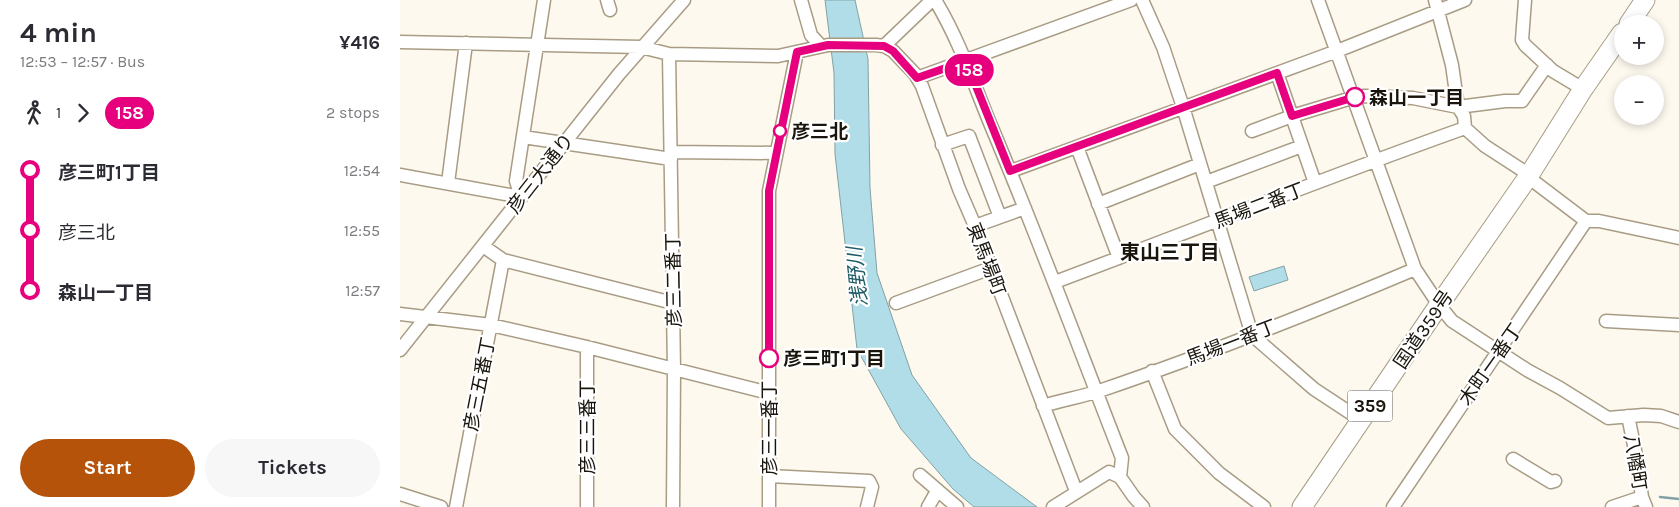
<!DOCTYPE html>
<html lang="en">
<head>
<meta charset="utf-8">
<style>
  :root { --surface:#fff; --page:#f7f7f7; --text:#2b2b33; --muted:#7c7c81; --accent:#b45309 }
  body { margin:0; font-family:Karla,"Noto Sans JP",sans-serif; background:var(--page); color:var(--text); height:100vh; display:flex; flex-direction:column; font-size:19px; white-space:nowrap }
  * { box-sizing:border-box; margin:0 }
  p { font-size:16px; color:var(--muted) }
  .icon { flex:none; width:28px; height:28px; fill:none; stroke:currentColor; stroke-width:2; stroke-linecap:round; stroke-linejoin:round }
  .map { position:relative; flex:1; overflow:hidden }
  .drawer { display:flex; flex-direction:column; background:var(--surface); width:400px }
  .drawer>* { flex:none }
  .badge { padding:0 10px; border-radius:16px; font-size:18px; line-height:32px }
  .buttons { position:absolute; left:1214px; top:15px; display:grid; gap:10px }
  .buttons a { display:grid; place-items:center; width:50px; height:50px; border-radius:50%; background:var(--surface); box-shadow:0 2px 8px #0003; font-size:25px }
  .map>.badge { position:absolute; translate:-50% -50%; box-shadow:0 0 0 2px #fff }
  .legs { display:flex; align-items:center; gap:8px; height:55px; padding:0 20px; font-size:16px }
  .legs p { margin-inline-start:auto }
  .summary { display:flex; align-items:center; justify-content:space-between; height:85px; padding:0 20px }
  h1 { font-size:28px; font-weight:700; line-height:38px }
  .cta { display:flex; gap:10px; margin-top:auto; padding:10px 20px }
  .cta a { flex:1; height:58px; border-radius:30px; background:var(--accent); color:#fff; font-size:20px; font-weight:700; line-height:58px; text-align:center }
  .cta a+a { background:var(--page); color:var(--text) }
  ul { padding:0 20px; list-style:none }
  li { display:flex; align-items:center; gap:18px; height:60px; font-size:19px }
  li i { display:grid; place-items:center; width:8px; height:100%; margin:0 6px; background:currentColor }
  li i::after { content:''; width:12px; height:12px; margin:-6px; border:4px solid; border-radius:50%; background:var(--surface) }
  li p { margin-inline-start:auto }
  li:first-child i { background:linear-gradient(#0000 50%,currentColor 0) }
  li:last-child i { background:linear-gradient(currentColor 50%,#0000 0) }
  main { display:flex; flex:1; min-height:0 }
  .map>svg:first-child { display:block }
  .water { fill:#b0dde7; stroke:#83a1a5 }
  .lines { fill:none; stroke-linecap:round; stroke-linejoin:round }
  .stream { stroke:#83a1a5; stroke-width:2.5 }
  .minor-casing { stroke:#a89c84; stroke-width:15 }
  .highway-casing { stroke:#a89c84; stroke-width:21 }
  .minor { stroke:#fff; stroke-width:12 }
  .highway { stroke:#fff; stroke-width:19 }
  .line-1-casing { stroke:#fff; stroke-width:11 }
  .line-1 { stroke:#e6007e; stroke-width:8 }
  .stop-1-dot { fill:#fff; stroke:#e6007e; stroke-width:2.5 }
  .labels { text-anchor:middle; stroke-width:4.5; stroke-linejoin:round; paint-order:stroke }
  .shield { fill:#fff; stroke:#5f5b55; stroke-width:1 }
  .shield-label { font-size:18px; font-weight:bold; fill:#1a150c }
  .stop-label { font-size:19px; font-weight:bold; fill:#1a150c; stroke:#fff; text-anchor:start }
  .street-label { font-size:19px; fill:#1a150c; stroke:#fff }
  .neighbourhood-label { font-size:20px; font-weight:bold; fill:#1a150c; stroke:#fff }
  .water-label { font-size:20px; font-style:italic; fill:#215d68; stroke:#fff }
</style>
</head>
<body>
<main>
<section class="drawer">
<div class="summary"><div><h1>4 min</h1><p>12:53 – 12:57 · Bus</p></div><b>¥416</b></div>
<div class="legs"><svg class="icon" aria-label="walk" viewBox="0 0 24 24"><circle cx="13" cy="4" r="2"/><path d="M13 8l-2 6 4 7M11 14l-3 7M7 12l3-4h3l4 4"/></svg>1<svg class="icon" aria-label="forward" viewBox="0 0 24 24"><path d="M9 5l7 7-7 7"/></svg><b class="badge" style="background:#e6007e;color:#fff">158</b><p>2 stops</p></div>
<ul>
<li><i style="color:#e6007e"></i><b>彦三町1丁目</b><p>12:54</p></li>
<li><i style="color:#e6007e"></i><span>彦三北</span><p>12:55</p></li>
<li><i style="color:#e6007e"></i><b>森山一丁目</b><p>12:57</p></li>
</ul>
<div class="cta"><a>Start</a><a>Tickets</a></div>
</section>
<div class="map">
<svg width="1279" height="507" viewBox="0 0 1279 507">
  <rect width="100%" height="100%" fill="#fef9ef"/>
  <path class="water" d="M425 0H455L468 59 470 188 477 273 512 375 571 458 637 507H574L553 489 501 429 457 349 435 154 434 73Z
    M884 266 888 280 854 291 849 277Z"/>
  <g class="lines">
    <path class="stream" d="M1260 497 1279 499"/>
    <g class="minor-casing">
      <path id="minor" d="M207 0 210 10
        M401 0 411 35 421 46
        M535 0C560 41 574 85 592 128 638 237 679 348 722 458L720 477
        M742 0 763 47 783 107 852 335 914 389 961 420
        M918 0 1015 269 1039 305 1052 321 1127 370 1160 388 1208 418 1244 415 1261 416 1279 422
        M1035 0 1052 65 1058 107 1064 116 1065 128 1085 146 1122 170 1128 177 1186 221H1199L1279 238
        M1125 0 1122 40 1125 45 1153 71 1183 89
        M0 42 241 47 269 54 378 56 428 45H476L484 46 493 51 515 74 522 86 559 189 575 226 676 491
        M484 46 532 0
        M269 54 274 370 273 507
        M877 73 915 183
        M517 78 731 0
        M852 131 892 116 955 97 965 96 1013 98 1058 107 1105 101H1122L1147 65
        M123 137 271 159
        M542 145 569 136 600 217
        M677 147 719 258
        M271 152 376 153
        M611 171 937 51 1065 0
        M0 175 121 197 116 181 144 0
        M806 182 902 146
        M48 183 66 43
        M698 204 800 164
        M575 226 625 208
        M83 246 103 260 273 303
        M655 282C791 231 927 177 1065 128
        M496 303 591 268
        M0 314 91 325 187 347 369 393
        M1206 321 1279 325
        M187 347V507
        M0 350 219 74 284 0
        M752 371 775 429 819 473 864 507
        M643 406C662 400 681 397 699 391 805 355 911 313 1015 269
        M1228 416 1235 450 1242 497 1246 507
        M1113 459 1151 482 1155 481
        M520 475 557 507
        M369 476 469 481 472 487 467 507
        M720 477 734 497 743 507
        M0 494 41 507
        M56 507 103 260
        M369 507V191L397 52
        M528 507 537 491
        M653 507 709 472 720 477
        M993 507 1186 221
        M1212 507 1242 497"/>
    </g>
    <g class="highway-casing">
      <path id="highway" d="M1229 24 1245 0
        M902 507 1039 305 1128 177 1183 89 1222 33"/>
    </g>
    <use href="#minor" class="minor"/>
    <use href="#highway" class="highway"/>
  </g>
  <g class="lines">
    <g class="line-1-casing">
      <path id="line-1" d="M369 358V191L397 52 428 45 484 46 493 51 517 78 566 61 610 171 877 73 892 116 955 97"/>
    </g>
    <use href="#line-1" class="line-1"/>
  </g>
  <g class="stop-1-dot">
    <circle cx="955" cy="97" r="9"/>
    <circle cx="380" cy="131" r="6"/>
    <circle cx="369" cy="358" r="9"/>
  </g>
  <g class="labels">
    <rect class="shield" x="947.5" y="390.5" width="45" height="31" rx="4"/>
    <g class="shield-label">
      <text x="970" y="412">359</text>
    </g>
    <g class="stop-label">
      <text x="969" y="104">森山一丁目</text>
      <text x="391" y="138">彦三北</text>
      <text x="383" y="365">彦三町1丁目</text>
    </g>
    <g class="street-label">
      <text transform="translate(140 173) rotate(-52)" y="7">彦三大通り</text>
      <text transform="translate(859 205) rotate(-21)" y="7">馬場二番丁</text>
      <text transform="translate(587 259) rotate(69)" y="7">東馬場町</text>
      <text transform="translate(273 280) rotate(-91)" y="7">彦三二番丁</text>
      <text transform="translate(1023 329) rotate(-56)" y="7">国道359号</text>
      <text transform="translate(831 342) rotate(-21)" y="7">馬場一番丁</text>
      <text transform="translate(1090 364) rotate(-55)" y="7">木町一番丁</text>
      <text transform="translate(79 384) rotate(-79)" y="7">彦三五番丁</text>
      <text transform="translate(187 427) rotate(-90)" y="7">彦三三番丁</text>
      <text transform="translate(369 428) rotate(-90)" y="7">彦三一番丁</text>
      <text transform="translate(1236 462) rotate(80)" y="7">八幡町</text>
    </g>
    <g class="neighbourhood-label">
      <text x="770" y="259">東山三丁目</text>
    </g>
    <g class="water-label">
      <text transform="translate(457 277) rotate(-96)" y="7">浅野川</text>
    </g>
  </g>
</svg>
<div class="buttons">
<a>+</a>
<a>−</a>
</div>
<b class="badge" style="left:569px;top:70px;background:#e6007e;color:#fff">158</b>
</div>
</main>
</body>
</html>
